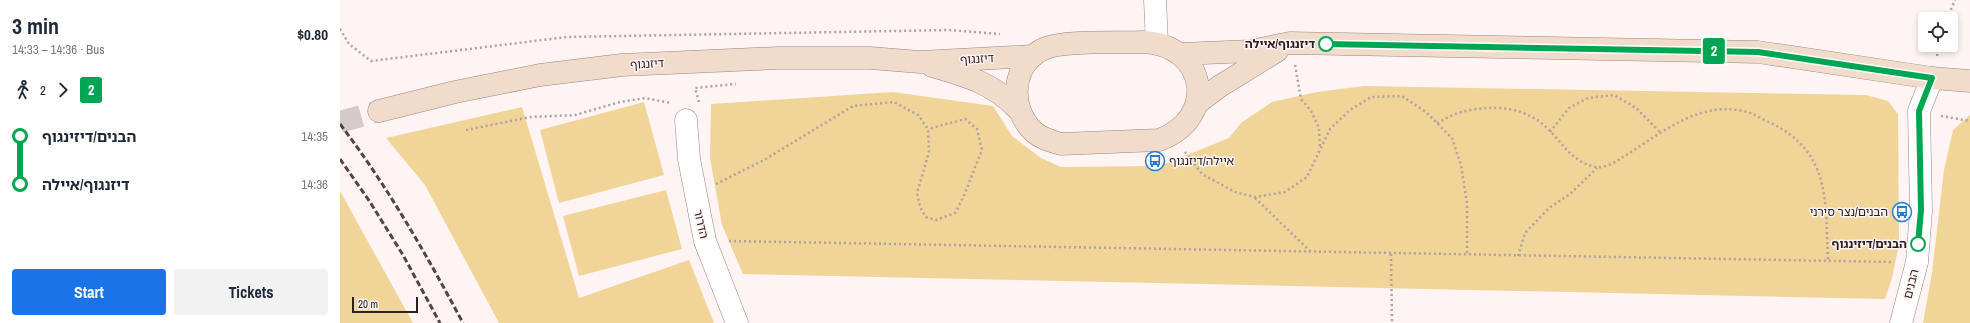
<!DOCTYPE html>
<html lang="en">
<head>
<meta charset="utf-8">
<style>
  :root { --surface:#fff; --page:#f2f2f3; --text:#1f2937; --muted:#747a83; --accent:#1a73e8 }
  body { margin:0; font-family:"Archivo Narrow","Noto Sans Hebrew",sans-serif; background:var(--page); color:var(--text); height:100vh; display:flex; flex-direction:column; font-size:15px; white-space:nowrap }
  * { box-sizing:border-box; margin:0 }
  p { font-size:13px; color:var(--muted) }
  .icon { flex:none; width:22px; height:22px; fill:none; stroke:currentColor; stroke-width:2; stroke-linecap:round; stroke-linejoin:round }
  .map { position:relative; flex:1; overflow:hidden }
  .side { display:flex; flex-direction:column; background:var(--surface); width:340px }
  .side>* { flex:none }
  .badge { padding:0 8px; border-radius:3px; font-size:14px; line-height:26px }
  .tools { position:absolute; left:1578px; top:12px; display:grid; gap:8px }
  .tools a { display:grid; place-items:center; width:40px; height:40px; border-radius:4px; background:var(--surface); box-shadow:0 2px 6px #0003; font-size:20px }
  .scale { position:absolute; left:12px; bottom:10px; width:66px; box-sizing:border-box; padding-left:4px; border:2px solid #29201f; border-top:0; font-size:11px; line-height:14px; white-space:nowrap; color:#29201f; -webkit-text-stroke:3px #fef4f3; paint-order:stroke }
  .map>.badge { position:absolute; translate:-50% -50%; box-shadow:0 0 0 2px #fff }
  .legs { display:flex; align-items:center; gap:6px; height:44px; padding:0 12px; font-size:13px }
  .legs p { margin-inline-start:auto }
  .overview { display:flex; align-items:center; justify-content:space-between; height:68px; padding:0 12px }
  h1 { font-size:22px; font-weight:700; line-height:30px }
  .cta { display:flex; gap:8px; margin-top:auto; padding:8px 12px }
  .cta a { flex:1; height:46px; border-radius:4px; background:var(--accent); color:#fff; font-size:16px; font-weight:700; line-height:46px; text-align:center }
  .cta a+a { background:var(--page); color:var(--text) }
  ul { padding:0 12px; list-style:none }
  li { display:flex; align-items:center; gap:14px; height:48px; font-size:15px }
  li i { display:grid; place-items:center; width:6px; height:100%; margin:0 5px; background:currentColor }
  li i::after { content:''; width:10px; height:10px; margin:-5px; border:3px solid; border-radius:50%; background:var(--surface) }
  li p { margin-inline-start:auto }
  li:first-child i { background:linear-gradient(#0000 50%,currentColor 0) }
  li:last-child i { background:linear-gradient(currentColor 50%,#0000 0) }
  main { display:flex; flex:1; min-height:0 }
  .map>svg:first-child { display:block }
  .green { fill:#f1d497 }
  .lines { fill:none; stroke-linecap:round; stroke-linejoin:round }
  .secondary-tunnel { stroke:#d3cac9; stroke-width:22; stroke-dasharray:22 11; stroke-linecap:butt }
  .street-casing { stroke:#9b8582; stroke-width:23 }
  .secondary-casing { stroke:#9b8582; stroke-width:23 }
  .path { stroke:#aca2a1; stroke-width:2.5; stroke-dasharray:2 3; stroke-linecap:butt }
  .street { stroke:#fff; stroke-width:22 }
  .secondary { stroke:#f1dbcb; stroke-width:22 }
  .rail { stroke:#4f4645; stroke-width:3; stroke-dasharray:6 3; stroke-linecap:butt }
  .line-1-casing { stroke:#fff; stroke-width:9 }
  .line-1 { stroke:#00a651; stroke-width:6 }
  .stop-1-dot { fill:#fff; stroke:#00a651; stroke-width:2 }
  .labels { text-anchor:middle; stroke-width:3; stroke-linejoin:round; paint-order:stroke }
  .stop-label { font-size:12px; font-weight:bold; fill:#29201f; stroke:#fef4f3; text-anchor:end }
  .street-label { font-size:12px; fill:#29201f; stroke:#fef4f3 }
  .poi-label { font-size:12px; fill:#29201f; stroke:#fef4f3; text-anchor:start }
</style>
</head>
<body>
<main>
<section class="side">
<div class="overview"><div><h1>3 min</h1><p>14:33 – 14:36 · Bus</p></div><b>$0.80</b></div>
<div class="legs"><svg class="icon" aria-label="walk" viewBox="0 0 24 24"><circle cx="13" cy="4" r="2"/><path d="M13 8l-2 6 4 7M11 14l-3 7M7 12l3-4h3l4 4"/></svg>2<svg class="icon" aria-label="forward" viewBox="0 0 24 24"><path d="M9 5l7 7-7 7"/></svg><b class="badge" style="background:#00a651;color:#fff">2</b></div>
<ul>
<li><i style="color:#00a651"></i><b>הבנים/דיזינגוף</b><p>14:35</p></li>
<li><i style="color:#00a651"></i><b>דיזנגוף/איילה</b><p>14:36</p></li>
</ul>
<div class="cta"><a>Start</a><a>Tickets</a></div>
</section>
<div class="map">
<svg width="1630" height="323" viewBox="0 0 1630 323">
  <rect width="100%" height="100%" fill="#fef4f3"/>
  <path class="green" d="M1024 86 1526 95 1548 101 1558 114 1559 244 1552 278 1545 299 403 274 382 225 370 158 371 104 553 92 653 106 672 136 701 158 721 167 820 166 889 138 901 123 932 102 977 92Z
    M304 102 324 175 219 203 200 130Z
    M182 107 239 298 349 260 374 323H159L85 185 46 138Z
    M1630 115V323H1583L1592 273 1604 170 1613 130Z
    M326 190 342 249 239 276 223 216Z
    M0 191 73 323H0Z"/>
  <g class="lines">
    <path class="secondary-tunnel" d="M0 122 39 111"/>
    <g class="street-casing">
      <path id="street" d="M815 0 817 43
        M346 120 349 159 365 241 397 323
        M1561 323 1577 262 1581 211 1579 111 1592 78"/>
    </g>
    <g class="secondary-casing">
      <path id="secondary" d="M803 42C867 45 879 118 819 140L721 144C711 141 702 139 694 132 668 108 671 62 706 48 725 40 780 43 803 42Z
        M841 54 911 51 950 43 1418 52 1592 78 1630 81
        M592 66C627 76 652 83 678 109
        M856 104 880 86 937 51
        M39 111 115 92 200 75 282 65 438 58H530L580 62 693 56"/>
    </g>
    <path class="path" d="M1607 19 1615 0
      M0 29 9 44 31 61 227 37 609 30 660 34
      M1597 56 1599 45
      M955 65 961 99 971 111 979 128 980 148
      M359 102 355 88 396 84
      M1601 116 1630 121
      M1097 123C1105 119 1113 114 1122 112 1147 105 1179 106 1200 122 1221 138 1227 160 1255 167 1264 169 1276 162 1283 157 1321 134 1359 99 1407 112 1415 114 1423 120 1431 123 1492 153 1485 203 1488 261
      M126 130 191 117 235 115 280 102 305 98 331 103
      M1210 132 1229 108 1248 98 1274 95 1296 108 1321 133
      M845 152 862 174 895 192 915 197 945 192 967 177 990 129 1010 110 1031 97 1062 96 1086 112 1112 138 1121 165 1127 203V255
      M376 184 424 160 513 106 554 102 578 115 588 129 589 152 577 193 580 207 586 217 596 220 615 213 623 198 642 150 637 129 625 119 588 129
      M915 198 971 252
      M389 241 1554 262
      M1051 254 1052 323
      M1178 256 1185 233 1209 208 1230 194 1257 168"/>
    <use href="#street" class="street"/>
    <use href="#secondary" class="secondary"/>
    <path class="rail" d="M0 124C48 187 86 254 123 323
      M0 159 30 202 63 255 100 323"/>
  </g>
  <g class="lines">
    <g class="line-1-casing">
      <path id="line-1" d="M986 44 1418 52 1592 78 1579 111 1581 210 1578 244"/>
    </g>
    <use href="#line-1" class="line-1"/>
  </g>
  <defs>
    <g id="bus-ring" transform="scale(1)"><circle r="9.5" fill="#fef4f3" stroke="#257cca" stroke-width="1.5"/><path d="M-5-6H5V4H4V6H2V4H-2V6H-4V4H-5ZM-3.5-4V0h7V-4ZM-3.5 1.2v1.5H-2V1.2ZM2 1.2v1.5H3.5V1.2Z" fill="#257cca"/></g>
  </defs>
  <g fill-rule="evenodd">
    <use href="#bus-ring" x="815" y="161"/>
    <use href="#bus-ring" x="1562" y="212"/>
  </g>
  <g class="stop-1-dot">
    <circle cx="986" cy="44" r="7"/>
    <circle cx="1578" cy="244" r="7"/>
  </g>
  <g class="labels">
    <g class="stop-label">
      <text x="975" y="48">דיזנגוף/איילה</text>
      <text x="1567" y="248">הבנים/דיזינגוף</text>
    </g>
    <g class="street-label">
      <text transform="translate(637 59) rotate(-3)" y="4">דיזנגוף</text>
      <text transform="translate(307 64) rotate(-3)" y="4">דיזנגוף</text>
      <text transform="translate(361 224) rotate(77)" y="4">הדרור</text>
      <text transform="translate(1571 284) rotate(-76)" y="4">הבנים</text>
    </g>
    <g class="poi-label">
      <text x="829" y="165">איילה/דיזנגוף</text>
      <text x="1548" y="216" text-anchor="end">הבנים/נצר סירני</text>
    </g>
  </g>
</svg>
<div class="tools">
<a><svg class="icon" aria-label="locate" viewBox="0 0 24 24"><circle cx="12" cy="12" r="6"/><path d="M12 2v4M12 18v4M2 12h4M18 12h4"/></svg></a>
</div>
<div class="scale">20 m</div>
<b class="badge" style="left:1374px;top:51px;background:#00a651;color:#fff">2</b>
</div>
</main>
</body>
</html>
